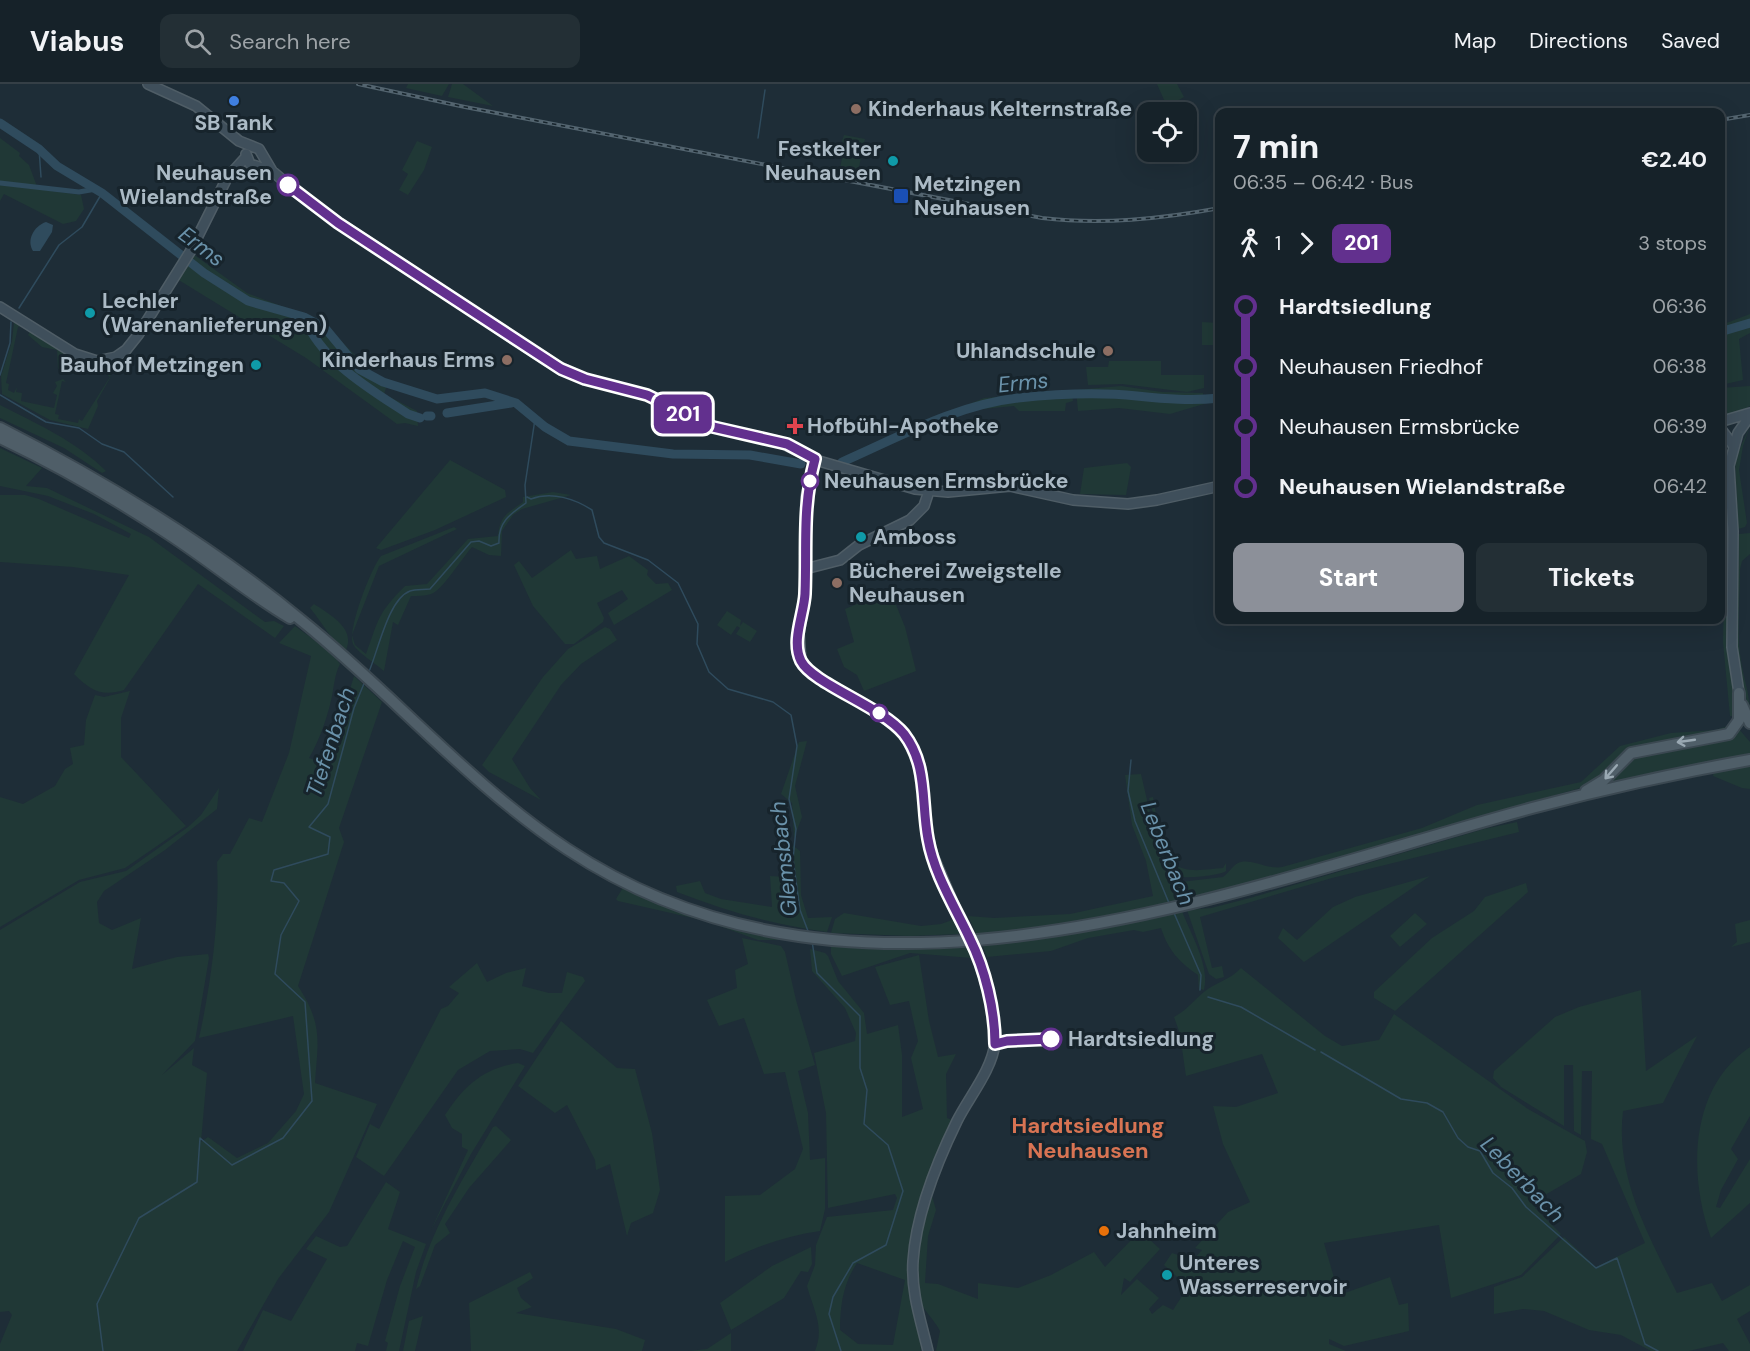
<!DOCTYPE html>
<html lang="en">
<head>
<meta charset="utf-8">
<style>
  :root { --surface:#162229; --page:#232f35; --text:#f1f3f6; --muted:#9ea4a8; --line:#353f46; --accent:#8c9099 }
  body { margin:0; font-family:"DM Sans",sans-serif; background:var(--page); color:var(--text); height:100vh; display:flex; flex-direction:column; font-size:22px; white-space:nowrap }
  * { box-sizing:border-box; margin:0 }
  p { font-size:20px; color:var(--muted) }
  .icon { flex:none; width:33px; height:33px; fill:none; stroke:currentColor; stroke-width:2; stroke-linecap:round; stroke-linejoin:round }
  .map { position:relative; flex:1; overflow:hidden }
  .details { position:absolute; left:1215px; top:24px; width:510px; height:516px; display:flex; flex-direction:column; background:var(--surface); border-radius:12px; box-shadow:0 6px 24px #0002,0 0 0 2px var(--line) }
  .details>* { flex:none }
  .badge { padding:0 12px; border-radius:9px; font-size:21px; line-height:39px }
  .tools { position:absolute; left:1137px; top:18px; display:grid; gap:12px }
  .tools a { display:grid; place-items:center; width:60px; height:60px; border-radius:12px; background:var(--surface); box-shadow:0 6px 24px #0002,0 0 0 2px var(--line); font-size:30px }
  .map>.badge { position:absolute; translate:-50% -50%; box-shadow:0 0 0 3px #fff }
  .legs { display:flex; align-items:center; gap:9px; height:66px; padding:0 18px; font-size:20px }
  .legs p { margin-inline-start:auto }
  .head { display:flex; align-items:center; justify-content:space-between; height:102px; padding:0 18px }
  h1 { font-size:33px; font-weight:800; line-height:45px }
  .primary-button { display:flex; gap:12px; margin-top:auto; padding:12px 18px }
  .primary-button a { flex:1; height:69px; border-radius:12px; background:var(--accent); color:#fff; font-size:24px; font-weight:800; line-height:69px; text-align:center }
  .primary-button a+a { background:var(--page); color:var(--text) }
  ul { padding:0 18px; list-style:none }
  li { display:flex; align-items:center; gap:21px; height:60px; font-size:22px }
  li i { display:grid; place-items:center; width:9px; height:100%; margin:0 8px; background:currentColor }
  li i::after { content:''; width:15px; height:15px; margin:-8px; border:4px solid; border-radius:50%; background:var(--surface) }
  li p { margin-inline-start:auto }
  li:first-child i { background:linear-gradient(#0000 50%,currentColor 0) }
  li:last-child i { background:linear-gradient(currentColor 50%,#0000 0) }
  header { display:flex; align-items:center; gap:36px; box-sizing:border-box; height:84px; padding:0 30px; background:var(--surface); border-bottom:2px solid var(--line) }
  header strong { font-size:28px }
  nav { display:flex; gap:33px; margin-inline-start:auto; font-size:21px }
  .search { width:420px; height:54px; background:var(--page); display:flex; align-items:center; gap:15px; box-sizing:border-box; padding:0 21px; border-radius:12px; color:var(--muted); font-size:22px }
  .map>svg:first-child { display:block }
  .green { fill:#203836; fill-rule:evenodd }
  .water { fill:#2f4b5d }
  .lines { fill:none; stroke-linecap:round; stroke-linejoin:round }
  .stream { stroke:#2f4b5d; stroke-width:1.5 }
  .canal { stroke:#2f4b5d; stroke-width:5 }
  .river { stroke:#2f4b5d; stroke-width:9 }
  .secondary-casing { stroke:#4f5d66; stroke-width:12 }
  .primary-casing { stroke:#3b4851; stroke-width:14 }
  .secondary { stroke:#3f4f5b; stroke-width:9 }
  .primary { stroke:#4f5e68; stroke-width:10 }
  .rail-casing { stroke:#53646f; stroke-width:4 }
  .rail { stroke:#17242c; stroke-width:1.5; stroke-dasharray:4.5; stroke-linecap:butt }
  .secondary-bridge-casing { stroke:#4f5d66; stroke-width:12; stroke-linecap:butt }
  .secondary-bridge { stroke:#3f4f5b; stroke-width:9 }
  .oneway { stroke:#99a8b2 }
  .line-1-casing { stroke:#fff; stroke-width:14 }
  .line-1 { stroke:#62308e; stroke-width:9 }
  .shop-dot { fill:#3f7fe0; stroke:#17242c; stroke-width:2 }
  .education-dot { fill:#8d6e63; stroke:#17242c; stroke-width:2 }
  .culture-dot { fill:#0f9aa8; stroke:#17242c; stroke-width:2 }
  .stop-1-dot { fill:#fff; stroke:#62308e; stroke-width:3 }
  .transit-dot { fill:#1a4fb4; stroke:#17242c; stroke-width:2 }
  .health-dot { fill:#e0444e; stroke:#17242c; stroke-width:2 }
  .food-dot { fill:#e8710a; stroke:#17242c; stroke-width:2 }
  .labels { text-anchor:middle; stroke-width:6; stroke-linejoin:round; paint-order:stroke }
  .poi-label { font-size:21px; font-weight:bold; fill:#abbac5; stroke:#17242c; text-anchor:start }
  .stop-label { font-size:21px; font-weight:bold; fill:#abbac5; stroke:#17242c; text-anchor:start }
  .water-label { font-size:22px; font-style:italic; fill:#6a92aa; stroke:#17242c }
  .neighbourhood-label { font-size:22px; font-weight:bold; fill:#d87453; stroke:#17242c }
</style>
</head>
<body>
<header>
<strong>Viabus</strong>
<div class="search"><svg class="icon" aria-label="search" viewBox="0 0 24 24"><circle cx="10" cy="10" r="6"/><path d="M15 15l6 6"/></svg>Search here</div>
<nav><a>Map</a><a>Directions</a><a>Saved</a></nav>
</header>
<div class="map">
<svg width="1750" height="1267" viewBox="0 0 1750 1267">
  <rect width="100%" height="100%" fill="#1e2d37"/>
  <path class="green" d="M408 0H449L442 12 406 4Z
    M452 0H463L493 22 448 13Z
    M1157 0H1177L1184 13 1172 20 1165 18Z
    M844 51 865 55 858 88 840 84 845 61 842 57Z
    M0 54 20 69 19 72 29 81 38 105 81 111 84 125 76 137 63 140 4 110 0 117Z
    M417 57 432 63 424 86 408 111 399 106 408 90 402 86Z
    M193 170 247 209 321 237 374 290 388 298 384 310 417 327 418 342 405 339 397 340 306 274 177 195Z
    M1750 230V249L1739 255 1743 296 1721 301V241Z
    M14 238 24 241 18 243 6 299 9 300 8 306 14 309 17 303 16 308 22 309 21 317 54 324 57 311 53 309 57 302 55 298 63 295 66 298 62 297 55 330 59 331 58 335 78 339 79 335 82 337 110 293 106 290 110 289 108 285 103 287V283L78 279 76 282V277L91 282H106L111 288 110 294 97 317 98 322 88 345 50 336 2 310 1 292 12 257Z
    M1202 238 1219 239V261H1202Z
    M30 248 72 272 70 277 67 276 65 284 58 285 57 266 42 263 28 251Z
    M1109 277H1161V291H1204V304L1187 308 1122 300 1088 301 1086 283H1108Z
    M1121 302 1162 308 1203 309 1204 320 1170 330 1119 324 1078 327 1076 306Z
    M1750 302V322L1734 331H1721L1720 304Z
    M1068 307 1072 308 1073 317 1066 319 1065 327H1019L1014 322 972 326 967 321 984 314Z
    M0 321C37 340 76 357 106 387L102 389 64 364 0 334Z
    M1750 342 1743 362 1739 386 1747 439 1745 443 1738 445 1735 375Z
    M1720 350 1725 357 1722 385 1729 445 1724 446 1720 443Z
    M0 364 42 384 26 402 47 404 149 453 265 538 274 537 284 542 275 554 198 500 124 606C101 613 90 606 74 590L129 491 73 483 0 478V411H25L39 415 129 454 131 450 94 430 48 412 0 402Z
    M450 376 505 406 506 413 435 446 381 466 376 464Z
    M1127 379 1131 383 1126 411 1080 410 1084 384Z
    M553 408 571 411 522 425 513 431 502 447 501 472 489 471 472 463C463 473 441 508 431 510 425 512 417 512 411 512L398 541 393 538 384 587C376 580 357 568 353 560 347 546 371 484 381 472L454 443 457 445 379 482 352 551 355 561 366 570C379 535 377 530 405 502L427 500 468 455 498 452C500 431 508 429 523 418V413Z
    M1729 449 1733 604 1737 635 1732 636 1733 632H1730L1723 558 1725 459 1721 460V450Z
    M1750 449V470L1742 477 1740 485C1740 513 1737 542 1740 570 1742 590 1750 609 1750 629L1736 575 1739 450Z
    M571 466 576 475 597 472 600 485 629 472 648 486 647 491 656 500 668 499 672 506 614 541 608 529 628 515 622 506 597 519 604 534 603 538 574 560H565L533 522 514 481 519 477 532 494Z
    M890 506 905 543 916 587 864 607 857 591 844 583 837 565 854 558 845 525Z
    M314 520C329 530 356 544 346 566 331 557 322 538 310 524Z
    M727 527 741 536 740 542 743 538 757 547 750 558 736 550 740 544 737 542 731 551 717 541Z
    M295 542 332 569 340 580C334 592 334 604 331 617 326 637 319 657 309 674L327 680 354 592 382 618 339 744 344 758 298 902C323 940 318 957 315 999L377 1020 329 1128 278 1195 237 1267H0V1260L12 1231 9 1227 0 1228V846L80 798 126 787 188 743 201 731 219 704 217 725 165 766 104 807 97 818 99 839 112 846 141 834 132 885 177 873 208 870 209 874 195 957 162 991 194 964 192 981 207 989 201 1058 208 1053 237 1074 268 1059 296 1027 304 1010 293 932 199 954C211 900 220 833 217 778L223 770H230L249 734 262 738 289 669 311 572 279 559Z
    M605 543 610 545 617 556 581 580 561 601 512 675 530 704 541 716 489 688 482 681 543 593 568 565Z
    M130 607 121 634V673L186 742 125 784 79 796 0 843V713L23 720 55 702 65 685 73 680 70 664 84 661 86 636 95 611 104 613Z
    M1731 641 1732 644 1641 663 1594 700 1472 735 1446 746 1185 817 1179 804 1181 798 1223 793C1229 789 1232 782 1238 779 1251 773 1267 786 1282 783L1422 744 1477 721 1581 698 1620 662 1671 649 1715 646Z
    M1738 644 1750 658V669L1606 702 1604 699 1633 671Z
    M807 657 795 702 802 733 794 754 792 719 781 710 799 658Z
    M1750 680V705L1742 704 1713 692 1714 686Z
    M1141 690 1154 746 1180 818 1086 837 977 851 968 832 994 834 1070 830 1153 812 1146 777 1132 741 1125 691Z
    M1153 713 1156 730 1175 780C1186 790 1208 785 1223 784L1226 779V787C1219 792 1183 795 1174 792L1157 745 1149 714Z
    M1517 738 1519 748 1332 794 1200 833 1212 884 1222 882 1224 893 1216 895 1209 890 1187 826 1211 824 1250 814 1484 745Z
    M792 761 800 767 801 811 808 834 832 833 827 848C774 841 726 827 677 808L676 802 700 797 705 809 721 815 772 823 770 792 789 793Z
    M1430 792 1304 878 1278 854 1283 844 1297 856 1333 823 1355 813Z
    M1526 799 1528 808 1395 927 1374 914V908L1432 854 1474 827 1485 813Z
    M624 802C674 826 727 840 781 853L782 856H758L706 837 618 817 616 815Z
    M1182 827C1191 851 1210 881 1204 906L1201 905 1199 907 1198 891C1179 878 1168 866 1161 844L1143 848 1134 846 1088 854 1051 867 987 873 981 857 1155 834Z
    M844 829 921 842 941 840 955 835 959 850 911 852 831 849 835 835Z
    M1415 829 1427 840 1400 863 1390 852Z
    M1750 836V858L1731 863 1737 858 1735 840Z
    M742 854 781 862 785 868 796 916 815 981 798 987 808 1029 810 1076 825 1074V1125L820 1147C786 1152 756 1162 725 1178V1112L760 1111 795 1085 803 1065 785 988 764 990 744 934 719 942 707 916 737 904 735 886 748 880Z
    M831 859 966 860 972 874 910 869 842 892 831 870Z
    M810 865 825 869 828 872 838 897 864 929 867 950 898 941 902 971V1033L923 1025 911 974 918 957 909 917 890 921 875 883 919 871 929 937 938 973 956 970 946 990 947 1034 952 1036 912 1161 921 1267H815C825 1243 813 1225 807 1202L815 1181 816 1161 827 1133 893 1126 897 1114 895 1110 828 1124 826 1029 814 969 855 957 856 949 845 924 812 887ZM857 1179 905 1196 893 1261 858 1260 840 1246C840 1222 843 1200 857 1179Z
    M477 879 487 898 506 889 526 884 522 902 549 909H562L567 888 583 893 585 897 533 969 520 965 490 967 458 986 384 1092 356 1073 370 1040 379 1045 441 925 448 922 459 909 449 903Z
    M1241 884 1325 952 1342 962 1379 956 1394 930 1528 1025 1585 1057 1587 1068 1581 1090 1538 1115 1535 1124 1561 1150 1521 1191 1451 1214 1439 1141 1324 1159 1339 1211 1390 1193 1399 1221 1408 1219 1409 1247 1344 1262 1329 1255V1260L1346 1267H936L940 1247C934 1235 921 1224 918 1212 910 1187 925 1136 932 1112L936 1126 928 1152 925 1199 938 1200 978 1215V1199L1018 1204 1051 1191 1094 1168 1105 1183 1140 1147 1160 1165 1130 1198 1124 1194 1121 1211 1137 1195 1159 1214 1149 1225 1152 1230 1163 1221 1173 1226 1188 1203 1164 1181 1172 1169 1193 1176 1202 1166 1195 1164 1228 1128 1250 1118 1223 1060 1213 1022 1236 1023 1278 1009 1262 970 1186 992 1180 950 1174 933C1187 926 1193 917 1204 908 1216 898 1230 896 1241 884Z
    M1641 906 1646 987 1697 952 1663 1019 1623 1027C1615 1093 1649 1152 1677 1209L1712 1199 1722 1217 1750 1201V1227L1737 1235 1750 1260V1267H1729L1723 1259 1689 1267H1651L1621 1251 1589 1246 1544 1227 1523 1225 1494 1230V1203L1522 1193 1564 1153 1596 1183 1645 1159 1602 1060 1591 1055 1592 987H1582L1581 1051 1574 1047 1573 981H1564V1042L1501 1003 1493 994 1494 987 1555 933 1579 923Z
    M561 937 617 984 635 985 652 1049 660 1106 653 1129 631 1139 627 1152 610 1080 596 1086 595 1076 567 1021 555 1029 518 1002Z
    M1750 963V1032L1731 1065 1738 1075 1721 1106 1716 1123 1720 1124 1750 1075V1119L1711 1154C1688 1091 1689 1004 1750 963Z
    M518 979 525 982 471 1070 431 1146 468 1066 462 1063V1050L452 1044 445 1031C464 1002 483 984 518 979Z
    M496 1042 511 1056 469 1104 445 1140 450 1149 435 1161 420 1202 416 1205C430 1146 463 1095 493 1043Z
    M386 1098 400 1108 388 1145 426 1160 416 1188 399 1267H386L388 1259 385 1257 400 1202 415 1163 403 1157 387 1196 368 1262 357 1259 355 1267H243L263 1226 291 1237 327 1175 306 1165 316 1152 340 1163 347 1162Z
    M811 1163 812 1180 808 1188 801 1187 784 1214 731 1246 720 1219 772 1182Z
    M530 1188 533 1194 517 1204 521 1214 532 1223 516 1229 616 1245 645 1256 642 1267H471L469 1219Z
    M423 1232 415 1267H403L409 1237Z
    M731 1249V1267H688L707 1265Z"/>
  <path class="water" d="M46 138 53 141 52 148 40 167H33C26 156 34 142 46 138Z"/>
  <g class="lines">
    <path class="stream" d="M758 54 765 6
      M39 65 41 93
      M19 224 59 161 82 143 102 109
      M0 291 10 259 11 238
      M0 311 46 338 79 344 102 360 124 368 173 413
      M527 413 531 415C552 407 575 415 592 426L599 453 604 459 648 476 678 499 698 540 697 560 709 588 728 605 773 618 791 631 797 662 789 715 796 745 793 775 800 826 808 847
      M368 590C378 568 388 515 410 507 416 505 424 506 430 505L471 458 479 457 491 462 499 459C498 438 510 430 526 419L525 401 535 335
      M1131 676 1128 707 1135 737 1169 819
      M1174 829 1201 891 1200 906
      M812 857 817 889 860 932V984L867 1006 864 1040 888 1061 903 1107 886 1161 853 1179 833 1213 829 1230 841 1267
      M1208 913 1241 923 1315 966
      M1321 968 1401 1015 1427 1019 1443 1028 1458 1054 1468 1063 1480 1067 1493 1089 1512 1104 1526 1123 1596 1184 1617 1174 1645 1260 1658 1267
      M103 1267 97 1220 139 1134 197 1098 200 1054 232 1081 283 1054 312 1017 305 918 275 890 281 851 299 817 284 799 271 797 274 786 328 770 330 753 309 743 328 720 354 624 365 597"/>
    <path class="canal" d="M0 99 79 108 96 105"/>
    <path class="river" d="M0 39 39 65 57 82 102 109 204 189 248 217 304 233 325 244 359 285 383 298 437 315 485 309 516 319 545 343 569 357 673 370 750 371 801 380
      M304 233C321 277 370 305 408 330L420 334
      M1720 248 1750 239
      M447 329 511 319
      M427 332H431
      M842 378C899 353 956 321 1018 314 1056 310 1099 308 1137 312 1166 315 1191 317 1220 314"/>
    <g class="secondary-casing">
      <path id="secondary" d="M148 0 196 22 239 57 259 65 272 87 311 120 547 277 585 295 647 311 713 343 777 357 819 377 915 405 948 408 1010 402 1073 416 1128 420 1157 416 1220 402
        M246 70 250 80 271 87
        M0 223 75 270 97 277 116 273 126 266 138 251 190 168 227 94 246 73
        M1726 336 1750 329
        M1720 344 1733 361
        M815 375 806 413 805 513 799 549 801 578 811 589 881 631 903 649 909 659 921 686 927 749 932 769 962 840
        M805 485 840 476 859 461 910 436 924 422 929 407
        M1739 609 1732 563 1733 447 1729 382 1738 349 1750 332
        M928 1267C921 1237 911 1209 913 1177 916 1131 937 1078 957 1037 969 1013 992 986 995 959 997 937 984 890 976 869"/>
    </g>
    <g class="primary-casing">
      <path id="primary" d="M0 344C106 398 210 461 302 537 393 610 469 700 567 765 860 959 1229 806 1532 724 1604 705 1677 689 1750 676
        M0 354C59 382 116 415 170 451 211 478 248 509 290 534
        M1742 621 1750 639
        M1586 707 1604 696 1631 669 1729 650 1739 636V609"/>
    </g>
    <use href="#secondary" class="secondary"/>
    <use href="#primary" class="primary"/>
    <g class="rail-casing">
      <path id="rail" d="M358 0 465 23 1042 134C1102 141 1160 135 1220 124
        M1720 36 1750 31"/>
    </g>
    <use href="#rail" class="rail"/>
    <g class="secondary-bridge-casing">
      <path id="secondary-bridge" d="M962 840 976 869"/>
    </g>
    <use href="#secondary-bridge" class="secondary-bridge"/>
  </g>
  <defs><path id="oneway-shaft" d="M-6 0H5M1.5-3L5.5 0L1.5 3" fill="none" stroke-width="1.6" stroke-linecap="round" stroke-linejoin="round" transform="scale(1.5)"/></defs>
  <g class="oneway">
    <use href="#oneway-shaft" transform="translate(1686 657) rotate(172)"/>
    <use href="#oneway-shaft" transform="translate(1611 688) rotate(131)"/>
  </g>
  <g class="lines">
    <g class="line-1-casing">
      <path id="line-1" d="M288 101 338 139 561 285 585 295 647 311 713 343 787 360 815 375C802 424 807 461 805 510 804 530 791 557 801 577 813 600 881 622 904 650 928 681 921 718 928 755 934 790 955 823 970 855 985 885 995 926 995 960L1007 957 1051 955"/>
    </g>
    <use href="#line-1" class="line-1"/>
  </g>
  <circle class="shop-dot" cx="234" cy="17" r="6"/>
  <g class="education-dot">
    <circle cx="856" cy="25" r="6"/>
    <circle cx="1108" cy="267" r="6"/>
    <circle cx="507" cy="276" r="6"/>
    <circle cx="837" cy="499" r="6"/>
  </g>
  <g class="culture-dot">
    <circle cx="893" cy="77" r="6"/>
    <circle cx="90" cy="229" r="6"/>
    <circle cx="256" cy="281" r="6"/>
    <circle cx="861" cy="453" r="6"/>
    <circle cx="1167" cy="1191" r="6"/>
  </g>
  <g class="stop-1-dot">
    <circle cx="288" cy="101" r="10"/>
    <circle cx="810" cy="397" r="8"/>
    <circle cx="879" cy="629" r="8"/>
    <circle cx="1051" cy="955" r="10"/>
  </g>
  <rect class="transit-dot" x="893" y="104" width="16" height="16" rx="3"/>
  <path class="health-dot" d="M792 333h6v6h6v6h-6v6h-6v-6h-6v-6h6z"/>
  <circle class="food-dot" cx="1104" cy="1147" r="6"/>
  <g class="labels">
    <g class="poi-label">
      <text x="868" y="32">Kinderhaus Kelternstraße</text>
      <text x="234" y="46" text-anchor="middle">SB Tank</text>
      <text x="881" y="72" text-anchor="end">Festkelter<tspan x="881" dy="24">Neuhausen</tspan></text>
      <text x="914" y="107">Metzingen<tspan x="914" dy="24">Neuhausen</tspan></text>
      <text x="102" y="224">Lechler<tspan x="102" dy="24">(Warenanlieferungen)</tspan></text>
      <text x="1096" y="274" text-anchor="end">Uhlandschule</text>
      <text x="495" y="283" text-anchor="end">Kinderhaus Erms</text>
      <text x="244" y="288" text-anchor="end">Bauhof Metzingen</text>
      <text x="807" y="349">Hofbühl-Apotheke</text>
      <text x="873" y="460">Amboss</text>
      <text x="849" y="494">Bücherei Zweigstelle<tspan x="849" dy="24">Neuhausen</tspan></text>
      <text x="1116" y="1154">Jahnheim</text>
      <text x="1179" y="1186">Unteres<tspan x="1179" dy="24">Wasserreservoir</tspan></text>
    </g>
    <g class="stop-label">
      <text x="272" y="96" text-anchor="end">Neuhausen<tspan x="272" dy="24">Wielandstraße</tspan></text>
      <text x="824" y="404">Neuhausen Ermsbrücke</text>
      <text x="1068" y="962">Hardtsiedlung</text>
    </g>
    <g class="water-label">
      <text transform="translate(202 162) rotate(37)" y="8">Erms</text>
      <text transform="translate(1023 298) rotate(-6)" y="8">Erms</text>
      <text transform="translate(330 658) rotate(-72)" y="8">Tiefenbach</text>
      <text transform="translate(1168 769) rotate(68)" y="8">Leberbach</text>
      <text transform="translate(783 775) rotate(-96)" y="8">Glemsbach</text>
      <text transform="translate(1523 1095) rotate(46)" y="8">Leberbach</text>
    </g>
    <g class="neighbourhood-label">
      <text x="1088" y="1049">Hardtsiedlung<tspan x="1088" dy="25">Neuhausen</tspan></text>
    </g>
  </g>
</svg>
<div class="tools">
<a><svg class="icon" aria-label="locate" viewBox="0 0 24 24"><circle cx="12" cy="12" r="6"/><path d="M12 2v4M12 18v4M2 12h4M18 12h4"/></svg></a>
</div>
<b class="badge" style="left:683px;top:330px;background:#62308e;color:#fff">201</b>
<section class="details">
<div class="head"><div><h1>7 min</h1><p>06:35 – 06:42 · Bus</p></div><b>€2.40</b></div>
<div class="legs"><svg class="icon" aria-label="walk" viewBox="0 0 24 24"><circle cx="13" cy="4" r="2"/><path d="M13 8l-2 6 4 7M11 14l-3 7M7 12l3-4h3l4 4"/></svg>1<svg class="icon" aria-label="forward" viewBox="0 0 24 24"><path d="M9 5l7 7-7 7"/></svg><b class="badge" style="background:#62308e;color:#fff">201</b><p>3 stops</p></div>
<ul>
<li><i style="color:#62308e"></i><b>Hardtsiedlung</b><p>06:36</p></li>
<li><i style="color:#62308e"></i><span>Neuhausen Friedhof</span><p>06:38</p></li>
<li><i style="color:#62308e"></i><span>Neuhausen Ermsbrücke</span><p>06:39</p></li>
<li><i style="color:#62308e"></i><b>Neuhausen Wielandstraße</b><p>06:42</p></li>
</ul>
<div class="primary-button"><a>Start</a><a>Tickets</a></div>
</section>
</div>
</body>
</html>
